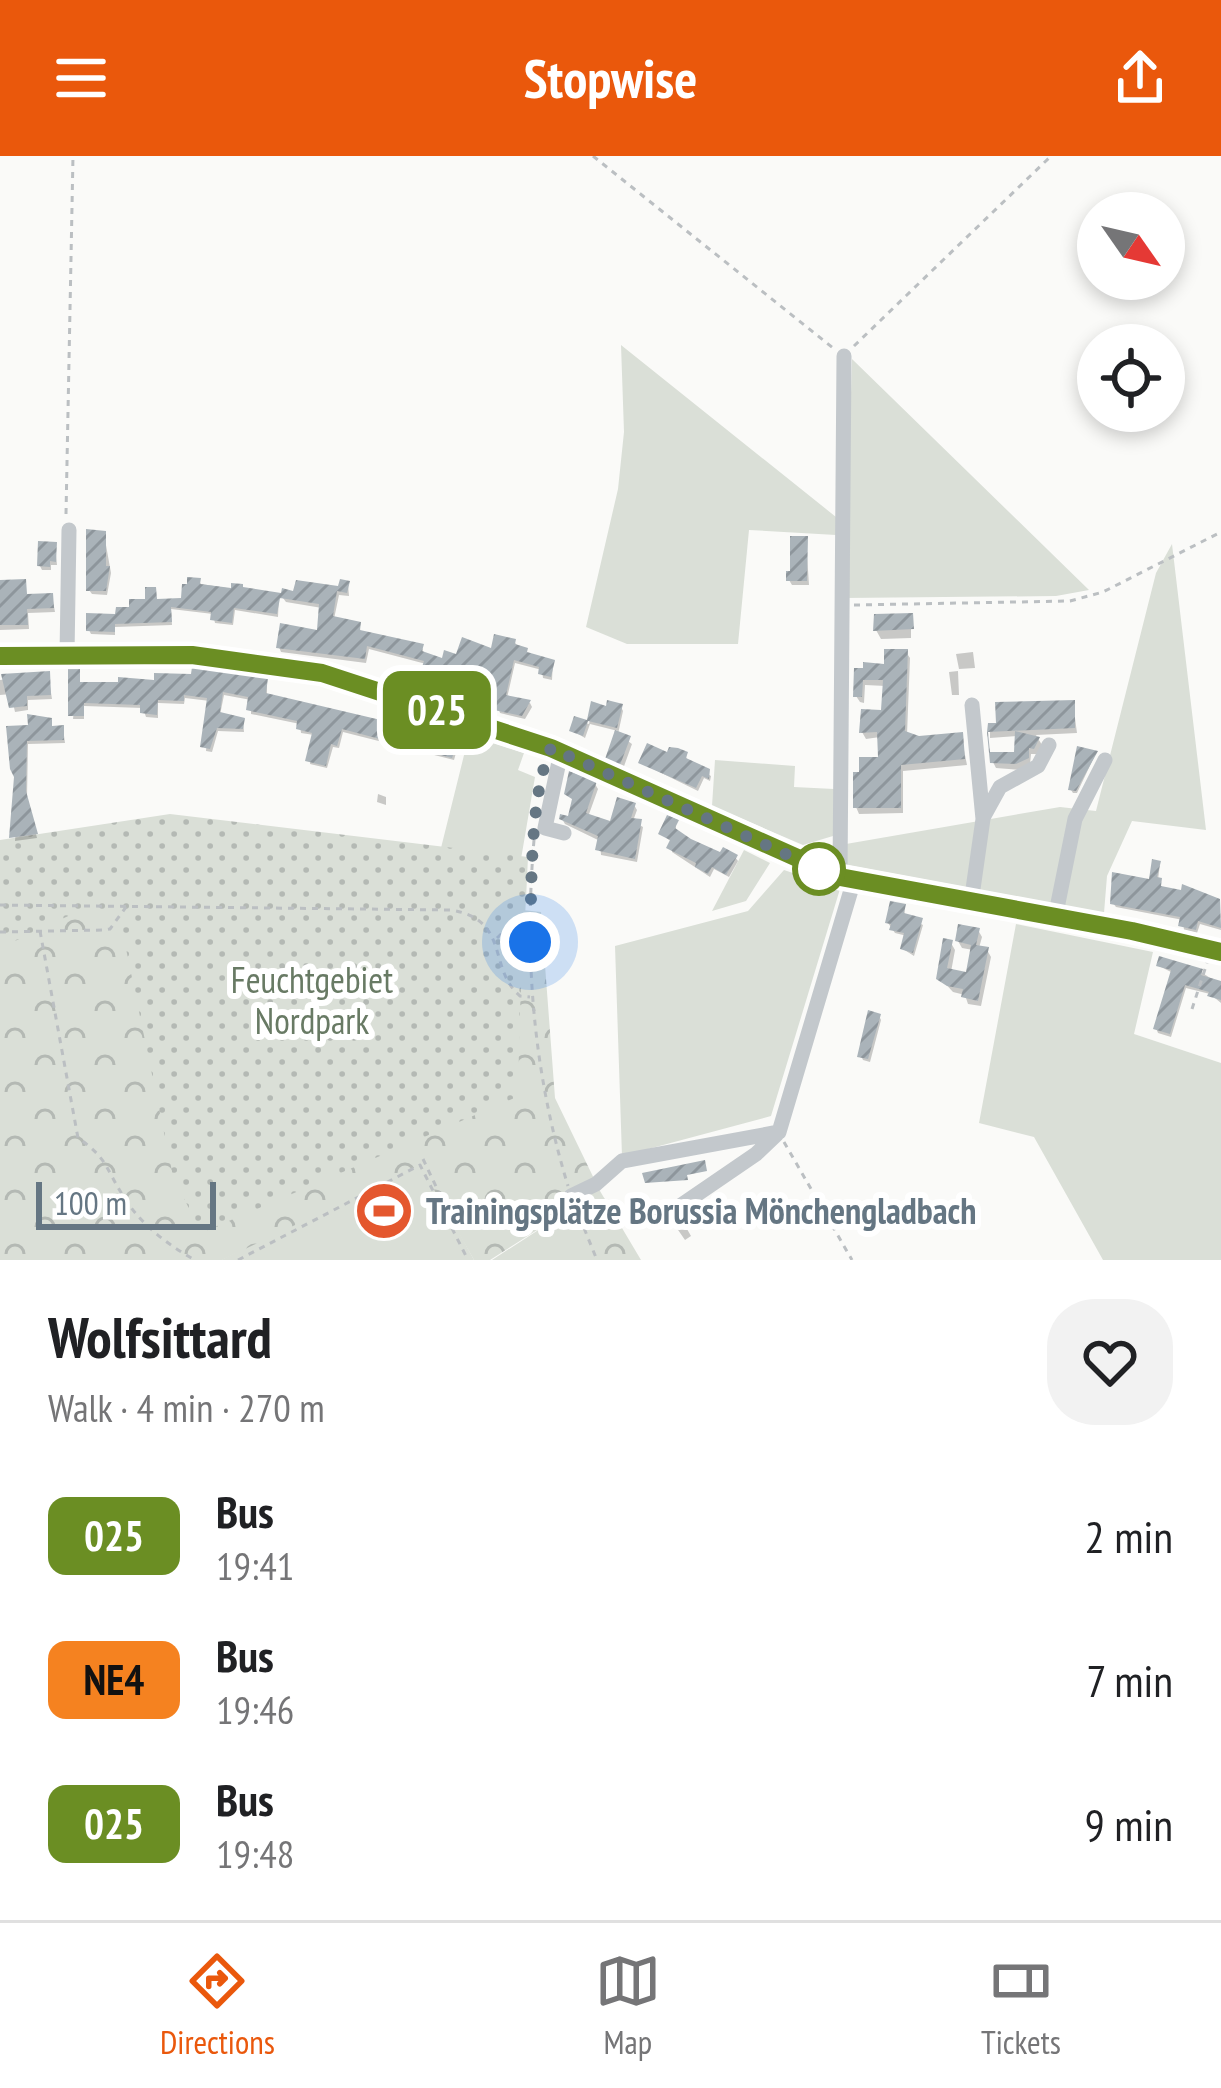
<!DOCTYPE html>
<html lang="en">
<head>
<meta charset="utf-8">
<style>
  :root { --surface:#fff; --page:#f2f2f2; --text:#202124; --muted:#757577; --line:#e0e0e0; --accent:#ea580c }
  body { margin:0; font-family:"PT Sans Narrow",sans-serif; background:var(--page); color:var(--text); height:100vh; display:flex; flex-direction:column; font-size:45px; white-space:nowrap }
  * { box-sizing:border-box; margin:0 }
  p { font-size:39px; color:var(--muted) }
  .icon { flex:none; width:66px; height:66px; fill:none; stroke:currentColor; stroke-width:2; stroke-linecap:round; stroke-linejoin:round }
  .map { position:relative; height:1104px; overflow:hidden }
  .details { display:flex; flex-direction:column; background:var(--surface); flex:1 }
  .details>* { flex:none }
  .badge { padding:0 24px; border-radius:18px; font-size:42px; line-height:78px }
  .needle { width:78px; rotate:124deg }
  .tools { position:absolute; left:1077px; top:36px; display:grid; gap:24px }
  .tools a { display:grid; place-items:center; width:108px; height:108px; border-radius:50%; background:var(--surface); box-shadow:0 6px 18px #0003; font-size:60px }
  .scale { position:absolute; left:36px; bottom:30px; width:180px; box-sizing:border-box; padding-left:12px; border:6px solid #657683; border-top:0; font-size:33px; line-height:42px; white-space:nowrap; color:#657683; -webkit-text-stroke:9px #fff; paint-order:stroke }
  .you { position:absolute; width:60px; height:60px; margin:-30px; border:9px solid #fff; border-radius:50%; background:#1a73e8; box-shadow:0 0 0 18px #1a73e833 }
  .map>.badge { position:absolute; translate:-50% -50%; box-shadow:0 0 0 6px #fff }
  .round { display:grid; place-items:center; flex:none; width:126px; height:126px; border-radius:48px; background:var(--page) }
  .headline { display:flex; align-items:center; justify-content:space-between; height:204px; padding:0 48px }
  h1 { font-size:57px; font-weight:600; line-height:90px }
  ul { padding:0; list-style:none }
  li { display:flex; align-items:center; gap:36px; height:144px; padding:0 48px }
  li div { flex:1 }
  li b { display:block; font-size:45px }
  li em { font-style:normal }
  li .badge { min-width:132px; font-weight:700; text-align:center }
  header { display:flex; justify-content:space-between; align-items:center; height:156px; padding:0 48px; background:var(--accent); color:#fff; font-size:54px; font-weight:600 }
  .tabs { display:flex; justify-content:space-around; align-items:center; height:168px; border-top:3px solid var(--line); background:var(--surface); font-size:33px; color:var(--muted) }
  .tabs a { display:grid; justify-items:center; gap:6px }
  .tabs .on { color:var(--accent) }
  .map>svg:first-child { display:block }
  .grass { fill:#dadfd7 }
  .forest { fill:url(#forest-crowns) }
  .park { fill:url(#park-dots) }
  .shadow { fill:#0003 }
  .building { fill:url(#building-hatch) }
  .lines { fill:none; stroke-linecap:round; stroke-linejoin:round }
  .path { stroke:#bbbfc2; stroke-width:3; stroke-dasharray:6 6; stroke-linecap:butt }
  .minor { stroke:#c3c8cc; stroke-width:15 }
  .line-casing { stroke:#fff; stroke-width:27 }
  .line { stroke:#6b8e23; stroke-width:18 }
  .walk { stroke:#657683; stroke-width:12; stroke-dasharray:0 21.6 }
  .stop-dot { fill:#fff; stroke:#6b8e23; stroke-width:6 }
  .labels { text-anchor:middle; stroke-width:12; stroke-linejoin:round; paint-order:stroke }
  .park-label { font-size:36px; fill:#687a64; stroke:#fff }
  .poi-label { font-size:36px; font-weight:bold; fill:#657683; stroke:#fff; text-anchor:start }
</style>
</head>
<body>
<header><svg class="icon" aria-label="menu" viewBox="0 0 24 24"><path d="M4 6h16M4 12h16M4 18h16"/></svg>Stopwise<svg class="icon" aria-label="share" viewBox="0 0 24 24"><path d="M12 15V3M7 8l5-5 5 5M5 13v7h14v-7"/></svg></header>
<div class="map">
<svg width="1221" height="1104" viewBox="0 0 1221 1104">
  <defs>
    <pattern id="forest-crowns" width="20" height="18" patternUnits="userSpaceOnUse" patternTransform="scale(3)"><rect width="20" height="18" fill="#dadfd7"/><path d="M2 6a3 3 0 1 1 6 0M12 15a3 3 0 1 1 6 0" fill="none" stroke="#b4b9b4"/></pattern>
    <pattern id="park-dots" width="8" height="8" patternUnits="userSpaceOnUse" patternTransform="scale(3)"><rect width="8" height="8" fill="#dadfd7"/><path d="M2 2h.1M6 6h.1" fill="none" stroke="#b4b9b4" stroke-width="1.8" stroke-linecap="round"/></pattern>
    <pattern id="building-hatch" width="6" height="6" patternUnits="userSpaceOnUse" patternTransform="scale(3)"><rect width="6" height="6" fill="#aab3b9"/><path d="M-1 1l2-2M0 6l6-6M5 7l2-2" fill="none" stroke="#8e969c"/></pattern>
  </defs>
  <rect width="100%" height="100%" fill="#fafaf8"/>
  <path class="grass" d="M621 189 836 361V379L749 374 738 488H627L586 471 618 333 624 276Z
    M852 203 1089 434 1056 440 845 442Z
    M1172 388 1206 674 1132 665 1107 720 1104 757 847 709 846 688 1060 651 1096 655 1156 417Z
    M469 579 524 597 518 614 535 621 521 703 441 692Z
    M715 604 795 610 794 631 834 633 833 680 803 689 712 650Z
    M744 694 770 707 746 745 712 755Z
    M784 714 840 733 771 960 622 1000 615 790 748 755Z
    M1016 768 1153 796 1134 878 1221 907V1104H1103L1034 981 979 967Z
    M421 1006 474 1104H221Z
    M580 1047 602 1104H492Z"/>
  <path class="forest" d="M0 697 541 756 555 942 600 1035 641 1104H601L578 1048 490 1104H474L420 1009 222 1104H0Z"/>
  <path class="park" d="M170 658 528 701C525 779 517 859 519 940L201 1077 173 1020 118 754H81L0 792V684Z"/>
  <path class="shadow" d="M104 378 111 417 107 439 92 438 89 434Z
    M806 383 809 429H792L789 424Z
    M55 389 57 409H51V414H42L40 410Z
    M199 425 201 428 279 440 278 461 235 454 233 469 215 467 213 458 171 453 172 469 115 471V479L91 478 89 474 148 445 155 434 157 446 184 444Z
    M24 426 27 441 52 440 55 456 28 457 29 473 0 474V427Z
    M348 428 349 440 339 439 334 463 359 469 361 477 422 491 424 499 444 506 493 496 514 486 529 500 553 506 552 524 543 522 542 514 515 507 507 542 530 547 532 551 525 563 500 557 498 550 481 548 436 529 434 534 423 530 420 526 426 508 369 493 366 507 281 496 279 491 319 478 322 452 286 446 283 442 341 433Z
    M911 460V482L881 483 876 474Z
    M906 496 910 502 907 579 919 583 961 579 967 609 903 615V657L859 658 856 651 881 604 880 581 866 583 862 576 884 557 886 530 865 529 864 547 860 546 856 540 857 515 887 511Z
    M973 496 975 512 959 513 956 498Z
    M78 515 80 529 267 524V540L387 569 417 564V573L458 590 454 604 343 576 339 592 333 591 327 612 310 608 314 579 301 577 300 568 251 558V544L224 539 220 559 243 565 244 576 218 575 212 596 206 595 210 545 185 542 184 548 158 547V562L146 561 143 552 84 550V563H73Z
    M958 515 959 539H952L949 516Z
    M48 518 52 543 28 544V554L15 556 11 538 0 539V524Z
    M1073 547 1077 577 1036 579 1042 589 1037 598H1031L1030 608 1020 614 996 612 993 606 1017 599V580L990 582V576Z
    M593 549 608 554 621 551 623 555 618 578 632 588 623 613 608 603 618 575 590 568 585 582 573 575 576 564 589 568Z
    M50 566 52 573 63 572 65 587 28 588 27 642 37 682 15 685 18 645 9 573Z
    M1096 597 1077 637H1073L1071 634Z
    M686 599 687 606 711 620 710 625 704 622 698 635 641 607Z
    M595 628 598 633 588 661 612 669 634 649 637 654 633 665 643 671 637 706 601 699 600 685 565 668 562 663H570L575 646 568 638Z
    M378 638 386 641V649L377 646Z
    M676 666V677L721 700 735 701 738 705 729 721 714 713 710 721 672 696V686L661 678Z
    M1160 708 1158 724 1162 733 1218 745 1221 774 1200 768 1197 777 1184 774 1183 764 1116 751 1113 747 1151 727Z
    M904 751 905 760 923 769 914 800 903 793 907 780 895 777 888 767Z
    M978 774 982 781 979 792 987 794 991 801 981 850 968 848 965 839 953 836 940 822 951 787 955 794 951 816 968 819 973 794 962 792 958 785Z
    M1159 810 1201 816 1221 829V847L1210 838 1186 832 1171 881 1158 877 1156 872 1173 817Z
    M879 860 881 864 870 906 863 904 861 900Z
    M683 1066 691 1080 685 1084 676 1071Z"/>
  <path class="building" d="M86 373 106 375V410H110L106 435H86Z
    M790 380H808L807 425H786V415H790Z
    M38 385 57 386 56 406 50 405V411L37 410Z
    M187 421 201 422 200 428 231 432V427L243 428V431L281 437 277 458 234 452 232 467 210 464 211 456 171 451 172 466 115 468V476L86 475V457L115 458 116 451H129V443H145V431H156L157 443 181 442 182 428H187Z
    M26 423 27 438 53 437 54 452 27 453 28 469H0V424Z
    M340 423 350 425 347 437 337 435 333 460 361 466 360 474 424 488 422 495 442 502 444 494 456 498 462 481 491 492 494 478 516 483 515 488 528 492 527 496 555 504 551 521 538 518 539 511 514 504 506 539 531 544 522 560 494 554 496 547 476 545 434 526 432 531 417 526 424 505 367 490 365 503 276 492 280 467 317 474 319 448 280 442 282 432 293 435 296 424 338 430Z
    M913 457 914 473 873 475 874 458Z
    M884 493H908L905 575 919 580 963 576 965 603 901 609V652H853V616H859V601H878L877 576 859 577 861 553 881 554 883 524H863L862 541H853L854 512H863V506L884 508Z
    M192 511 268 522 266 537 385 565 390 552 419 561 416 569 458 584 452 602 342 573 337 590 331 588 326 610 305 605 312 577 296 573 297 565 246 554 248 541 223 536 220 556 245 562 243 573 217 572 210 593 200 591 207 542 184 539V545L158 544 157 559 140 557V549L84 547V560H68V512H80V526H118V521L154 524V517L191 518Z
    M50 515 51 539 27 540V550L9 552 1 518Z
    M607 544 623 548 617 572 588 565 583 580 569 575 574 560 587 564 591 545 606 550Z
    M1075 544V572L988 576 990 596H1014L1015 575 1040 581 1034 593 1029 592V602L1016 608 990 607 987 576 988 567H996L995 546Z
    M27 558 52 562V570L64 569V584L27 585 26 635 38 678 9 682 14 621 10 613 6 570 28 569Z
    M615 574 631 580 620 609 605 603Z
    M647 587 667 596 669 591 678 592 688 596 686 602 710 613 709 623 702 620 696 632 638 607Z
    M1077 590 1098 595 1076 635 1068 634Z
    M569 615 597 625 586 657 610 665 617 641 636 647 631 662 642 663 635 703 595 694 598 680 559 663 560 658 568 660 572 643 564 638Z
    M667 659 679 664 675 672 691 683 720 696 723 691 738 699 726 719 712 711 708 718 695 711 696 707 666 692 670 684 658 678Z
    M1152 703 1161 705 1157 721 1162 722 1161 730 1181 734 1182 728 1220 743 1221 772 1198 765 1196 774 1178 770 1180 761 1110 748 1112 716 1149 723Z
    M890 745 906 748 904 757 923 762 913 797 900 793 904 777 889 774 891 768 885 767Z
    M958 768 980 772 976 789 989 791 978 845 961 841 963 833 947 830 936 823 943 782 953 784 947 812 966 816 971 789 955 785Z
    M1159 800 1203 813 1201 819 1221 825V844L1207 840 1209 836 1185 829 1170 878 1153 873 1171 814 1156 810Z
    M868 854 881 858 868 903 857 901Z
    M705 1004 707 1015 687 1019 688 1024 645 1027 642 1017Z"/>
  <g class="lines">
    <path class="path" d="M593 0 833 192
      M854 190 1051 0
      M66 358 73 0
      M854 449 1070 445 1103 436 1221 376
      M534 684C524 802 533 915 568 1030
      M0 749 451 754C511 764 487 812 520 840L530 841
      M40 775 78 982C108 1002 106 1014 124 1041 140 1068 168 1089 195 1104
      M0 776 103 774 110 773 126 751
      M497 782 513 767 529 762
      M1192 853 1207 807
      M784 986 852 1104
      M423 1003 441 1041 459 1052 497 1066 561 1044
      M575 1050 597 1104
      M238 1104 420 1009 468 1104"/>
    <path class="minor" d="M67 499 69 374
      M0 500 192 499 322 517 551 592 840 720 1132 775 1221 796
      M561 596 545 672 564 677
      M984 660 1000 631 1038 610 1049 589
      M840 720 844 200
      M971 747 983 663 972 549
      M1055 762 1075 663 1105 604
      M571 1040 596 1028 622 1005 779 976 854 724
      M661 1063 756 998 777 978"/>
  </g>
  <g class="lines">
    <g class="line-casing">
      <path id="line" d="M0 500 192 499 322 517 551 592 840 721 1132 775 1221 796"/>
    </g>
    <use href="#line" class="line"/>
    <path class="walk" d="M530 786C532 732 529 641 551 592L819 713"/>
  </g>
  <defs>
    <g id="stadium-disc" transform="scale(3)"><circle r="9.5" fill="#e4572e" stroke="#fff"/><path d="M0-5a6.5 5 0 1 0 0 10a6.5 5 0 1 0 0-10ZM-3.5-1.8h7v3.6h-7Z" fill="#fff"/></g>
  </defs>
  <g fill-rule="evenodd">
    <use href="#stadium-disc" x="384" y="1055"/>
  </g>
  <circle class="stop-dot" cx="819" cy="713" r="24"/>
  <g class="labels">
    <g class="park-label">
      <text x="312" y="837">Feuchtgebiet<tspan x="312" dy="41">Nordpark</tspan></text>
    </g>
    <g class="poi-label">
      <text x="426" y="1068">Trainingsplätze Borussia Mönchengladbach</text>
    </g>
  </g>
</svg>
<div class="tools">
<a><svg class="needle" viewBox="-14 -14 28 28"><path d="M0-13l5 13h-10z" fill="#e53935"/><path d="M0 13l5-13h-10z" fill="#757577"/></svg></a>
<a><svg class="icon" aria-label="locate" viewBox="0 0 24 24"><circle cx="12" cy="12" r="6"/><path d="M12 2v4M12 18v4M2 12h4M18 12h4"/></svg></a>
</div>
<div class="scale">100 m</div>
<div class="you" style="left:530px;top:786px"></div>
<b class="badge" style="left:437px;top:554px;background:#6b8e23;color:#fff">025</b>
</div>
<section class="details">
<div class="headline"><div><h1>Wolfsittard</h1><p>Walk · 4 min · 270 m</p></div><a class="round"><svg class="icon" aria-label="heart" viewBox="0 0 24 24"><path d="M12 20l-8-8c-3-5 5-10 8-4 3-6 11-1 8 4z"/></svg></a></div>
<ul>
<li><span class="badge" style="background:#6b8e23;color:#fff">025</span><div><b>Bus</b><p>19:41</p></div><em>2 min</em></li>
<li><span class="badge" style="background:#f58220;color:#111">NE4</span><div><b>Bus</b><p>19:46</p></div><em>7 min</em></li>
<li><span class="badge" style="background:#6b8e23;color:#fff">025</span><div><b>Bus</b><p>19:48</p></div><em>9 min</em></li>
</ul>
</section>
<nav class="tabs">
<a class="on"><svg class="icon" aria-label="directions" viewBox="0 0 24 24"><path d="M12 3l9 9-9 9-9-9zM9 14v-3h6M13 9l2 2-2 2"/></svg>Directions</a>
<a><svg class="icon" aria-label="map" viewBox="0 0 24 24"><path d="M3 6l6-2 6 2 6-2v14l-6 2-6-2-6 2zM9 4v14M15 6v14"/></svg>Map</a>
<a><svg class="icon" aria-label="tickets" viewBox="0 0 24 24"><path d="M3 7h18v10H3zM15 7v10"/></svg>Tickets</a>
</nav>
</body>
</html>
